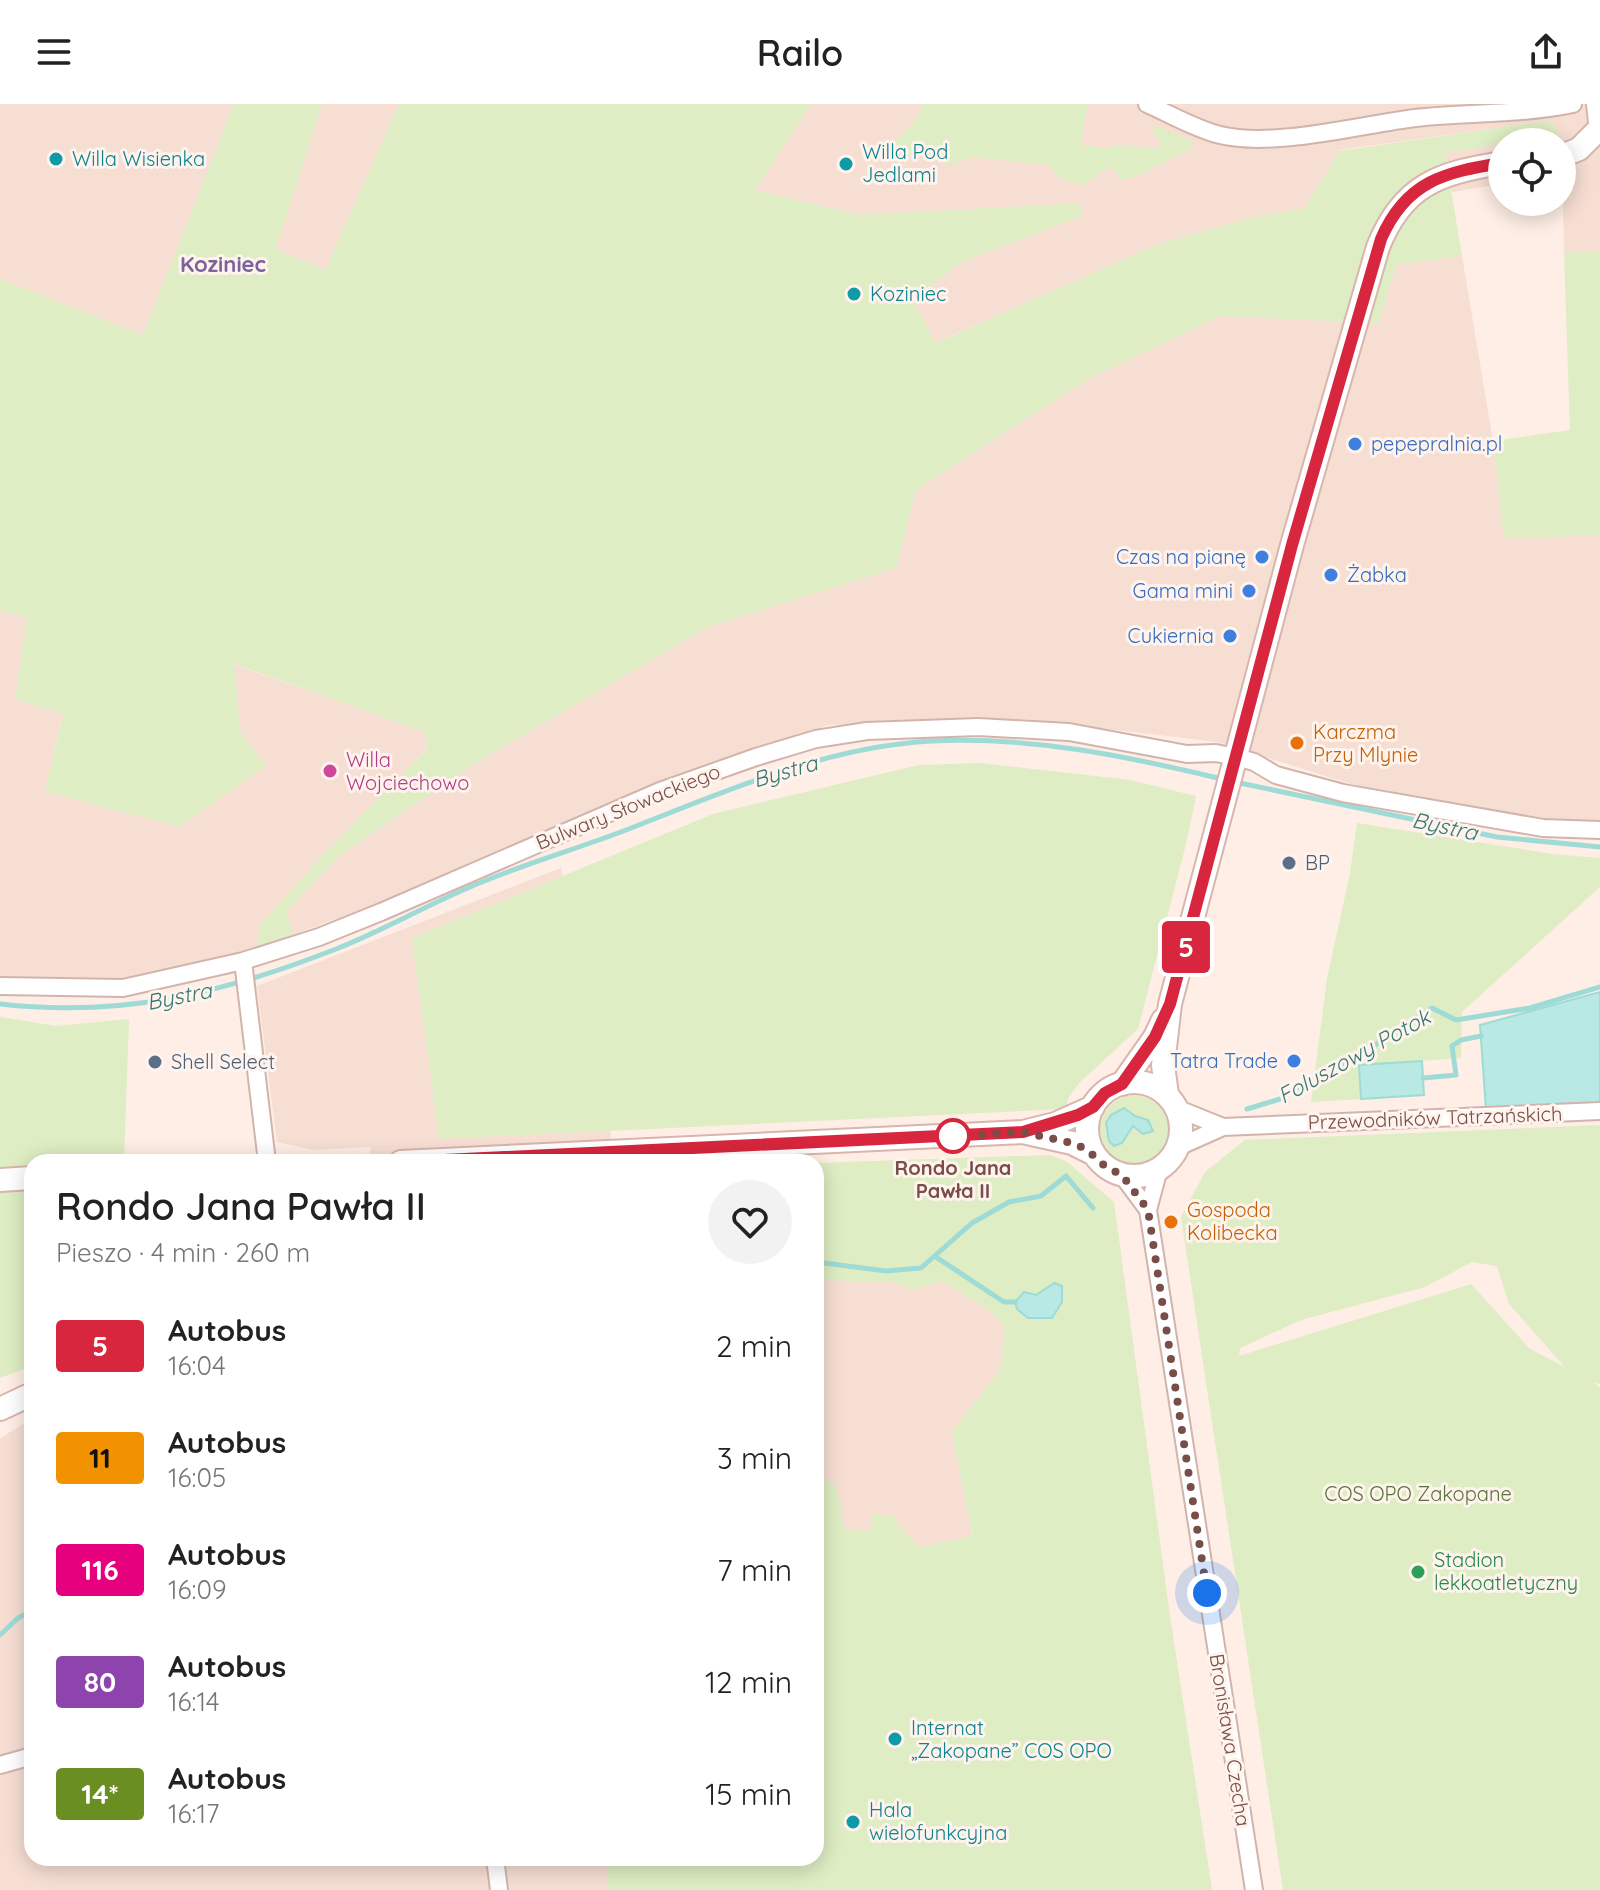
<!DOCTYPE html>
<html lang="pl">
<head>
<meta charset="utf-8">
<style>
  :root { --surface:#fff; --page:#f2f2f2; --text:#222; --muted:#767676 }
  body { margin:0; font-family:Quicksand,sans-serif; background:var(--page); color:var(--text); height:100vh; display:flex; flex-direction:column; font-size:30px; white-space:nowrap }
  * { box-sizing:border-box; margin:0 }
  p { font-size:26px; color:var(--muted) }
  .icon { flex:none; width:44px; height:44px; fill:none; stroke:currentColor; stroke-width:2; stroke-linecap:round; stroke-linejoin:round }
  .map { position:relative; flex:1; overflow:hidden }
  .sheet { position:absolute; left:24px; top:1050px; width:800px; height:712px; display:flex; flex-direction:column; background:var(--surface); border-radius:24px; box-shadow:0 4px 20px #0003 }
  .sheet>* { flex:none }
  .badge { padding:0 16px; border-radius:6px; font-size:28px; line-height:52px }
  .tools { position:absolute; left:1488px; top:24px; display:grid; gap:16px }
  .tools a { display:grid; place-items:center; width:88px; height:88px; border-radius:50%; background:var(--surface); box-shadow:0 4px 20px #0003; font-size:40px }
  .you { position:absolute; width:40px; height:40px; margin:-20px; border:6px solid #fff; border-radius:50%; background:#1a73e8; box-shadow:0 0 0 12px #1a73e833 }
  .map>.badge { position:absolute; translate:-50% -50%; box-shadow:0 0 0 4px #fff }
  .round { display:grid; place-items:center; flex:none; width:84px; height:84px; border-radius:42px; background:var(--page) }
  .headline { display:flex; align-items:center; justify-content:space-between; height:136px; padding:0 32px }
  h1 { font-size:38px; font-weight:600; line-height:60px }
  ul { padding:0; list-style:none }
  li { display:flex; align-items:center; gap:24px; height:112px; padding:0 32px }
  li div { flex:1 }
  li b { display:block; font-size:30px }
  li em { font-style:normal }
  li .badge { min-width:88px; font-weight:700; text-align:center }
  header { display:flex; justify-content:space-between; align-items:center; height:104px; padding:0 32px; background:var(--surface); font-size:36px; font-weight:600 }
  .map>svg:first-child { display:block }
  .residential { fill:#f6ded3 }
  .green { fill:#deedc3; fill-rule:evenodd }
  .water { fill:#b8e9e4; stroke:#9edbd6; stroke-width:2 }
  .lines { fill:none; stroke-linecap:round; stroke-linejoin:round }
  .stream { stroke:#9edbd6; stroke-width:5 }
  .street-casing { stroke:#d3b4ad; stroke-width:20 }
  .secondary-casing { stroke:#d9b5ad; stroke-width:26 }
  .street { stroke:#fff; stroke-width:16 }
  .secondary { stroke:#fff; stroke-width:22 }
  .line-casing { stroke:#fff; stroke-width:18 }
  .line { stroke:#d7263d; stroke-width:12 }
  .walk { stroke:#794d48; stroke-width:8; stroke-dasharray:0 14.4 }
  .culture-dot { fill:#0f9aa8; stroke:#fff4ed; stroke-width:3 }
  .shop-dot { fill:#3f7fe0; stroke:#fff4ed; stroke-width:3 }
  .food-dot { fill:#e8710a; stroke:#fff4ed; stroke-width:3 }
  .hotel-dot { fill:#d1479c; stroke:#fff4ed; stroke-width:3 }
  .service-dot { fill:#5c6f8a; stroke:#fff4ed; stroke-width:3 }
  .stop-dot { fill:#fff; stroke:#d7263d; stroke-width:4 }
  .leisure-dot { fill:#2e9e5b; stroke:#fff4ed; stroke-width:3 }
  .labels { text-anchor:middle; stroke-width:6; stroke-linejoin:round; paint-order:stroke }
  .culture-label { font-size:20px; fill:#0d838f; stroke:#fff4ed; text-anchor:start }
  .shop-label { font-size:20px; fill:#366cbe; stroke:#fff4ed; text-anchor:end }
  .food-label { font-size:20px; fill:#c56008; stroke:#fff4ed; text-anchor:start }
  .hotel-label { font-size:20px; fill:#b23c85; stroke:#fff4ed; text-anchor:start }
  .street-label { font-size:20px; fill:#794d48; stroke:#fff4ed }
  .service-label { font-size:20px; fill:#4e5e75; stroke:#fff4ed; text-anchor:start }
  .stop-label { font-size:20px; font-weight:bold; fill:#794d48; stroke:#fff4ed }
  .park-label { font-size:20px; fill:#59733a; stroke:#fff4ed }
  .leisure-label { font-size:20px; fill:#27864d; stroke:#fff4ed; text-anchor:start }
  .neighbourhood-label { font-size:22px; font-weight:bold; fill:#7b649d; stroke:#fff4ed }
  .water-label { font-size:22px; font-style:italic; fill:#387872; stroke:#fff4ed }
</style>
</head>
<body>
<header><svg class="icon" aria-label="menu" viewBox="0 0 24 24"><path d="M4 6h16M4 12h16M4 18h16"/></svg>Railo<svg class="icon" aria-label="share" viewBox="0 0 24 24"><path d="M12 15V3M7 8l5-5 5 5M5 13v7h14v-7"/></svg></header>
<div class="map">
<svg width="1600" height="1786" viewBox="0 0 1600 1786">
  <rect width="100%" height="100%" fill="#feeee5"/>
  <path class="residential" d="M0 0H234L143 232 0 175Z
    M322 0H399L326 166 275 145Z
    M811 0H1600V147L1564 149 1562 38H1518L1559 32 1552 16 1339 46 1306 104 1245 115 1156 141 935 239 912 196 962 158 1082 112 1080 99 859 111 755 86Z
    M1502 40V80L1452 88 1445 48Z
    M1462 152 1493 337 1504 434 1600 431V717L1549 715 1364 684 1217 638 1024 615 828 621 757 644 531 734 399 792 292 831 287 807 339 752 474 660 708 523 896 464 916 386 1088 275 1221 212 1379 219 1396 161Z
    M0 506 27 514 63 609 45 687 179 723 240 627 233 560 425 628 427 643 260 822 258 842 197 861 122 876 81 879 0 872Z
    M561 764 594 917 615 1058H369L371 1043 312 1046 277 1038 257 882Z
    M816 1176 892 1178 914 1186 943 1177 990 1207 1005 1224 1000 1266 952 1327 972 1433 919 1443 898 1421 873 1410 871 1427 843 1425 837 1383 816 1369Z
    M32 1315V1754H608V1786H0V1334Z"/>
  <path class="green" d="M234 0H322L276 145 325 166 399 0H811L755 86 859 111 1080 99 1082 112 962 158 912 196 936 239 1156 141 1245 115 1305 104 1339 47 1552 16 1559 32 1502 38V40L1445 49 1462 152 1396 161 1379 219 1221 212 1088 275 916 386 896 464 708 523 474 660 339 752 287 807 292 831 258 842 259 822 317 757 427 644 425 628 234 560 240 627 266 662 179 723 45 687 63 610 15 595 27 514 0 506V175L143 231Z
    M923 0H1087L1081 41 1110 44 1119 40 1155 45 1161 37 1153 30 1155 21 1192 37 1190 45 1135 73 1119 76 1115 66H1103L1084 82 1059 74 1049 61 970 53 948 62C933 49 923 48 904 52L891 41 915 17Z
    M1600 147V431L1504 434 1493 337 1570 326 1564 149Z
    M980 659 1130 676 1196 692 1185 744 1138 925 1080 978 1069 993 1065 1005 439 1035 412 834 713 710 919 661Z
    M1357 719 1552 750 1600 754V783L1462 908 1461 954 1359 961 1361 995 1311 998 1327 875 1350 769Z
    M0 913 56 922 129 915 124 1058H32V1262L0 1274Z
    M1132 991C1182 993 1179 1061 1134 1060 1090 1059 1088 999 1132 991ZM1124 1004 1135 1012 1144 1014 1139 1027 1133 1022 1122 1039 1105 1026 1108 1014Z
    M1600 1021V1280L1593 1278 1600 1283V1786H1283L1181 1113 1205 1068 1245 1036ZM1472 1158 1497 1162 1509 1200 1565 1263 1530 1245 1471 1180 1239 1252 1240 1244 1301 1216 1425 1183Z
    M1050 1051 1066 1057 1114 1098 1170 1512 1212 1786H608V1754H816V1369L837 1383 844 1425 871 1427 872 1410 895 1412 898 1421 919 1443 972 1432 952 1327 1000 1266 1005 1224 990 1207 943 1177 914 1186 892 1178 816 1176V1059Z"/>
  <path class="water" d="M1600 888V1002L1486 1005 1480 921Z
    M1422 957 1424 991 1361 995 1359 961Z
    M1124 1004 1135 1012 1148 1016 1153 1027 1143 1030 1133 1022 1122 1039 1114 1042 1109 1037 1106 1019 1111 1011Z
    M1054 1179 1062 1182V1198L1052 1214H1028L1017 1205 1015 1198 1024 1188 1036 1191Z"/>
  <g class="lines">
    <path class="stream" d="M1235 678 1497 733 1600 743
      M0 900C122 914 224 889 336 845 382 827 425 802 470 783 520 761 574 746 626 726 724 688 824 643 931 637 1030 632 1126 652 1222 675
      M1423 974 1456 971 1452 942 1461 936 1481 932
      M1247 1005 1280 995 1312 975 1346 960 1432 904 1456 916 1530 904 1600 883
      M936 1153 1004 1198H1015
      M816 1158 886 1167 921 1164 972 1119 1009 1098 1041 1092 1066 1072 1093 1104
      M0 1531 18 1514 32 1507"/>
    <g class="street-casing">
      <path id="street" d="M1147 0C1170 10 1195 25 1220 31 1274 44 1359 21 1415 14 1468 8 1521 11 1573 0
        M243 857 267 1058
        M0 882 123 884 243 857 319 833 381 808 660 687 756 653 816 635 867 627 978 623 1069 628 1187 650 1216 649 1236 653 1254 658 1276 671 1343 689 1543 724 1600 726
        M1176 1004 1223 1023 1600 1007
        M1178 1043 1223 1023
        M1159 1065 1148 1106 1254 1786
        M1122 1071 1148 1106
        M0 1661 32 1652
        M495 1754 499 1786"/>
    </g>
    <g class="secondary-casing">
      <path id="secondary" d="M1598 0 1600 18
        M1562 52 1579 45 1600 24
        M1087 1025a47 47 0 1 1 94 0a47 47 0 1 1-94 0Z
        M1122 980 1155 933 1163 916
        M1167 991 1163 961 1170 900 1292 441 1378 143C1403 80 1440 69 1502 59
        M1027 1029 1072 1039 1094 1050
        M401 1058 1023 1028 1055 1020 1093 1003
        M0 1076 32 1074
        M0 1305 32 1290"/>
    </g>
    <use href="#street" class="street"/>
    <use href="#secondary" class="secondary"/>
  </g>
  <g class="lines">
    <g class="line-casing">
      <path id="line" d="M403 1058 1023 1028 1078 1011 1093 1003 1105 989 1122 980 1155 933 1170 900 1292 441 1381 135C1406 77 1445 68 1502 59"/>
    </g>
    <use href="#line" class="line"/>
    <path class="walk" d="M953 1032 946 1033 1023 1028 1072 1039 1086 1045 1106 1063 1122 1071 1148 1106 1207 1489"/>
  </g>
  <g class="culture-dot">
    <circle cx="56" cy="55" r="8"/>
    <circle cx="846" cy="60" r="8"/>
    <circle cx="854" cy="190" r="8"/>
    <circle cx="895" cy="1635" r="8"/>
    <circle cx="853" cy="1718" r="8"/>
  </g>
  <g class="shop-dot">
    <circle cx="1355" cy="340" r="8"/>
    <circle cx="1262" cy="453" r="8"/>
    <circle cx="1331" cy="471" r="8"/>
    <circle cx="1249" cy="487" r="8"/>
    <circle cx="1230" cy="532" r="8"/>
    <circle cx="1294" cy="957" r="8"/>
  </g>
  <g class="food-dot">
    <circle cx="1297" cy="639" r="8"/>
    <circle cx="1171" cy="1118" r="8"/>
  </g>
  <circle class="hotel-dot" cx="330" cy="667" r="8"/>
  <g class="service-dot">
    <circle cx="1289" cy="759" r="8"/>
    <circle cx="155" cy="958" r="8"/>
  </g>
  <circle class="stop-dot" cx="953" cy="1032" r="16"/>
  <circle class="leisure-dot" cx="1418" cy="1468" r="8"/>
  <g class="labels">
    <g class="culture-label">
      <text x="862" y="55">Willa Pod<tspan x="862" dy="23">Jedlami</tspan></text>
      <text x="72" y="62">Willa Wisienka</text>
      <text x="870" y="197">Koziniec</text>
      <text x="911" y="1631">Internat<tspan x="911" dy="23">„Zakopane” COS OPO</tspan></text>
      <text x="869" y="1713">Hala<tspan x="869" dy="23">wielofunkcyjna</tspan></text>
    </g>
    <g class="shop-label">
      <text x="1371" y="347" text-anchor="start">pepepralnia.pl</text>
      <text x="1246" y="460">Czas na pianę</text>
      <text x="1347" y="478" text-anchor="start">Żabka</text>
      <text x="1233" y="494">Gama mini</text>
      <text x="1214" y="539">Cukiernia</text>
      <text x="1278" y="964">Tatra Trade</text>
    </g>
    <g class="food-label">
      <text x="1313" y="635">Karczma<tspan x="1313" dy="23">Przy Mlynie</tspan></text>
      <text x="1187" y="1113">Gospoda<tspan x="1187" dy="23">Kolibecka</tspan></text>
    </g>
    <g class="hotel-label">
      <text x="346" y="663">Willa<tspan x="346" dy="23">Wojciechowo</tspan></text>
    </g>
    <g class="street-label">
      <text transform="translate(628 703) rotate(-22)" y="7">Bulwary Słowackiego</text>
      <text transform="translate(1435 1014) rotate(-2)" y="7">Przewodników Tatrzańskich</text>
      <text transform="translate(1230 1636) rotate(81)" y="7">Bronisława Czecha</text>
    </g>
    <g class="service-label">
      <text x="1305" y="766">BP</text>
      <text x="171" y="965">Shell Select</text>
    </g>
    <g class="stop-label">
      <text x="953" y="1071">Rondo Jana<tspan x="953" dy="23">Pawła II</tspan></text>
    </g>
    <g class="park-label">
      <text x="1418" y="1397">COS OPO Zakopane</text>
    </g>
    <g class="leisure-label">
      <text x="1434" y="1463">Stadion<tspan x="1434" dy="23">lekkoatletyczny</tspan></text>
    </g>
    <g class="neighbourhood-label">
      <text x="223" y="168">Koziniec</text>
    </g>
    <g class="water-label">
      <text transform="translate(785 667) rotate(-16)" y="8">Bystra</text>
      <text transform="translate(1445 722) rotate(12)" y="8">Bystra</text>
      <text transform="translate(179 892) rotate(-11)" y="8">Bystra</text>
      <text transform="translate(1354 952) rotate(-29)" y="8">Foluszowy Potok</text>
    </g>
  </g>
</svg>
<div class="tools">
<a><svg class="icon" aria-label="locate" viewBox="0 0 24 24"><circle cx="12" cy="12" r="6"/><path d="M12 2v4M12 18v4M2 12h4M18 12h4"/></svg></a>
</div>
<div class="you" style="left:1207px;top:1489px"></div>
<b class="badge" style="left:1186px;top:843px;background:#d7263d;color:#fff">5</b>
<section class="sheet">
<div class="headline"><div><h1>Rondo Jana Pawła II</h1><p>Pieszo · 4 min · 260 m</p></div><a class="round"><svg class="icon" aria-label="heart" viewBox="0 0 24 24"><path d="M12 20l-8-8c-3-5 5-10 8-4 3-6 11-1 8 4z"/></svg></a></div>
<ul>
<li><span class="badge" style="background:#d7263d;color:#fff">5</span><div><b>Autobus</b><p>16:04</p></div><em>2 min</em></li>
<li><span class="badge" style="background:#f39200;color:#111">11</span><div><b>Autobus</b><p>16:05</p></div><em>3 min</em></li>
<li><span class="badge" style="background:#e6007e;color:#fff">116</span><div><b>Autobus</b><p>16:09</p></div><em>7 min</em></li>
<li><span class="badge" style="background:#8e44ad;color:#fff">80</span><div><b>Autobus</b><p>16:14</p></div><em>12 min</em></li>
<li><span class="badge" style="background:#6b8e23;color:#fff">14*</span><div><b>Autobus</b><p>16:17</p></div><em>15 min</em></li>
</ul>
</section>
</div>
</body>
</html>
